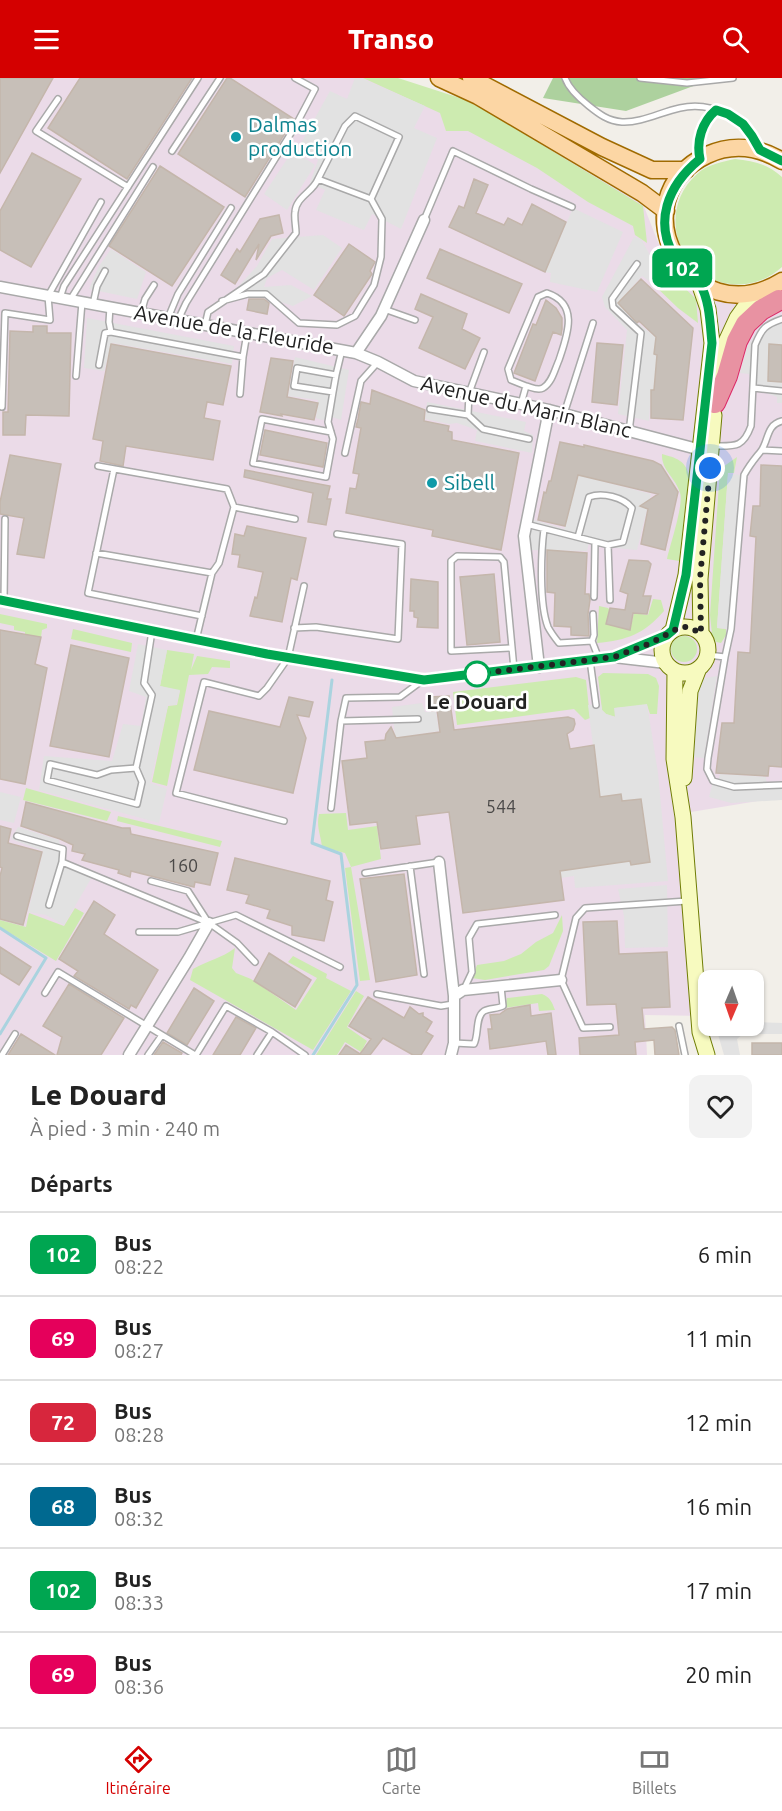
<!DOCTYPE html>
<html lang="fr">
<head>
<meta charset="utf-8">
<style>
  :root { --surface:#fff; --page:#f2f2f2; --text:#222; --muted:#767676; --line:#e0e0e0; --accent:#d40000 }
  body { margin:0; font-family:Ubuntu,sans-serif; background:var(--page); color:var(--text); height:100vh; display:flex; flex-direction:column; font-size:22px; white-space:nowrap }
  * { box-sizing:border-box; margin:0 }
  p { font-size:20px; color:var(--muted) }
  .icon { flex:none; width:33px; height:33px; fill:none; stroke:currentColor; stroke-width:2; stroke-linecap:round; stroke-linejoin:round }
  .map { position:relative; height:977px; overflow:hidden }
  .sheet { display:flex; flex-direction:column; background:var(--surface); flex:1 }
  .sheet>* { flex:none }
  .badge { padding:0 12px; border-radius:9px; font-size:21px; line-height:39px }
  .needle { width:39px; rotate:182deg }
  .controls { position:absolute; left:698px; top:892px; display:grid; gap:12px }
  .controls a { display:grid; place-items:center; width:66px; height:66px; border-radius:12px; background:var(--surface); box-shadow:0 2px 4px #0004; font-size:30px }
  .you { position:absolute; width:30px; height:30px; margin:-15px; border:4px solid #fff; border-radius:50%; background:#1a73e8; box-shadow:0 0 0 9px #1a73e833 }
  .map>.badge { position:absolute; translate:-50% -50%; box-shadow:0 0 0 3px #fff }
  h2 { padding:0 30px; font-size:22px; line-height:54px }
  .round { display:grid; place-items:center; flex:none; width:63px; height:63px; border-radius:12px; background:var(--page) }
  .headline { display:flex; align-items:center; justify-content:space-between; height:102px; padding:0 30px }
  h1 { font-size:28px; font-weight:800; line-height:45px }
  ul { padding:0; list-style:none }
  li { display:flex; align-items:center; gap:18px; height:84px; padding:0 30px; border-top:2px solid var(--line) }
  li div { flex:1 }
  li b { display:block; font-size:22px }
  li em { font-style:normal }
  li .badge { min-width:66px; font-weight:700; text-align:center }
  header { display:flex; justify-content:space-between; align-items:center; height:78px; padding:0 30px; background:var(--accent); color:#fff; font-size:27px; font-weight:800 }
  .tab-bar { display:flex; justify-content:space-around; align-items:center; height:84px; border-top:2px solid var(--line); background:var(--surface); font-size:16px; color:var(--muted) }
  .tab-bar a { display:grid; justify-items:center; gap:3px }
  .tab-bar .on { color:var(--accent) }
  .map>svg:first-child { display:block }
  .industrial { fill:#ebdbe8 }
  .grass { fill:#cdebb0 }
  .forest { fill:#add19e }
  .parking { fill:#e2e2e2 }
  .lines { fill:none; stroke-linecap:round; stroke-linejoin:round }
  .stream { stroke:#aad3df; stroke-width:3 }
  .building { fill:#c7bfb8; stroke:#c4b6ab; stroke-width:1.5 }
  .lane-casing { stroke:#a9a9a9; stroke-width:8 }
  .street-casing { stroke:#a9a9a9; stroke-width:13 }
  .secondary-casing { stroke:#707d05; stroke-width:17 }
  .primary-casing { stroke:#a06b00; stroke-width:19 }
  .highway-casing { stroke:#dc2a67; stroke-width:22 }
  .lane { stroke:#fff; stroke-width:5 }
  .street { stroke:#fff; stroke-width:10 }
  .secondary { stroke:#f7fabf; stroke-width:15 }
  .primary { stroke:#fcd6a4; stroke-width:16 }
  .highway { stroke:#e892a2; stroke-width:20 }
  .line-casing { stroke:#fff; stroke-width:14 }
  .line { stroke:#00a651; stroke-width:9 }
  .walk { stroke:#222; stroke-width:6; stroke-dasharray:0 10.8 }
  .culture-dot { fill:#0f9aa8; stroke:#fff; stroke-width:2 }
  .stop-dot { fill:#fff; stroke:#00a651; stroke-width:3 }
  .labels { text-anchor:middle; stroke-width:5; stroke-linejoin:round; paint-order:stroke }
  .number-label { font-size:18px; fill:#4b4948 }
  .culture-label { font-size:21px; fill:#0d838f; stroke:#fff; text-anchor:start }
  .street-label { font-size:21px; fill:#222; stroke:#fff }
  .stop-label { font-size:21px; font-weight:bold; fill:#222; stroke:#fff }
</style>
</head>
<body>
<header><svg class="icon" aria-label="menu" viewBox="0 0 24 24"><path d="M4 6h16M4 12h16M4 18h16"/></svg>Transo<svg class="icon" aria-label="search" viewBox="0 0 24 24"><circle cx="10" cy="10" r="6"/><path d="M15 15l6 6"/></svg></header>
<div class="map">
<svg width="782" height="977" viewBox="0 0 782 977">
  <rect width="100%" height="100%" fill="#f2efe9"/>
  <path class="industrial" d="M0 0H371L502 46 534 59 643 126 663 177 676 198 691 213 782 223V719L691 734 706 938 645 937 647 977H0Z"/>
  <path class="grass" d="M363 0H398L463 21 486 33 643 128 647 165 635 157 633 148 588 124 537 90 468 53H446L440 35Z
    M735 81C754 83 768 86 782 99V189C772 198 760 204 746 206 684 213 651 137 697 96 708 86 722 84 735 81Z
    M656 182 696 221 698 245 678 230 651 204Z
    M662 376C676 380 685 382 689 397L679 483 667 481C670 467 684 426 680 415 676 400 661 392 662 376Z
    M737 379 734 395H728L717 550 726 551V557L721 565 716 564 712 556 710 537 720 391Z
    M653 521 661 522 664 533C644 556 628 562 597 565L599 528 608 530 630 552 634 535 648 537Z
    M0 536 47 546V550L42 552 41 559H25V554L14 552V548L0 545Z
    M73 551 132 565 131 574 71 561Z
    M671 571a13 13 0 1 1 26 0a13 13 0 1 1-26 0Z
    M167 572 194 576 191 592 197 578 230 583V590L212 589 208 596 189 597 167 708 152 704 168 628 177 627 180 613 160 608Z
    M603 595 648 596 656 600 659 608 657 636H650L647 627 615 630 616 639 606 636 602 632 598 599Z
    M576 599 586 602 590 640 585 642 574 631 457 647 453 614Z
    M26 710 111 734 107 743 23 722Z
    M346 735 348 752 377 748 381 781 351 789 370 902 360 903 345 790 351 789 345 775 322 769C321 757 316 749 319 736Z
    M118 738 222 763 220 769 117 743Z
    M75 830 84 835 56 883 0 849V842L26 849 29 835 64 848Z
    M562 837 563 853 549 888 544 892 485 902 472 900 477 887 504 883 521 876 536 864 553 855Z
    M235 870 232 890 236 895 251 901 296 932 317 900 288 884 293 878 327 896 326 900 351 913 313 972 190 902 193 891C209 882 220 881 235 870Z
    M356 913 364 918 347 949 367 963 361 974 345 964 337 977H316Z
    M542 916C550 919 552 924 555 932L539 933 538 925 505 930 507 920Z"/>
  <path class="forest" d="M553 0H715L626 33 543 20Z"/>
  <path class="parking" d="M355 0H361L425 28 414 50 437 60 401 151 372 136 364 152 316 132 325 112 310 105 318 82 299 69 330 13 347 21Z
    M293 72 315 87 287 132 264 116Z
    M573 130 623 154 597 214 550 204 551 195 545 194Z
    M323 157 342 170 314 212 282 192 267 200 264 209 291 207 312 218 293 228 237 210 257 188 272 161Z
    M634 159 641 161 654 184 655 191 649 203 642 198 618 225 630 239 658 261 655 267 654 276 657 278 654 312H651L649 343 618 336 627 252 605 229 602 219Z
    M111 171 146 194 137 221 89 211 99 188Z
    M782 237V267H769L768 303 782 304V325H777V319L753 310 749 296 740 295 747 269 762 248 772 240Z
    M87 240 234 268 232 286 112 265 104 293 84 290Z
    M295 279 349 292 341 342 332 339 322 342 316 340 318 322 288 318Z
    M427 324 526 344 524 353 533 357 532 375 475 363 477 352 457 345 449 346 425 341Z
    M728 396 744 397 731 551 717 550Z
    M578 397 651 416 637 472 616 470 589 464 587 473 527 472 531 441 564 451Z
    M138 566 167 572 160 608 180 612 176 627H168L150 705 167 711 159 745 39 712 44 678 112 683 123 646 141 648 146 619 129 613Z
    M717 598 704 680 691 679 690 659 700 601Z
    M422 625 425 634H436L439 653 395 660 392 629Z
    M601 626 602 632 606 636 615 639 614 630 647 626 658 695 668 803 575 810 574 798 561 800 557 772 600 725 588 627Z
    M720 696 766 699 767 709 782 707V722L731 725 709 719 713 703 718 704Z
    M0 714 21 719 14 745 0 742Z
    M18 749 59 762 64 784 92 799 64 847 46 837 28 834 43 773 11 761Z
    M667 807 668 869 625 870 624 838 618 811Z
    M753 944 782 945V956H743L737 961 740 977H724L717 953 725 952V948H753Z"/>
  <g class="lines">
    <path class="stream" d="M0 850 46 880 0 956
      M313 977 357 907 341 776 312 765 332 602"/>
  </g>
  <path class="building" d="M0 0H53L0 95Z
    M80 0H192L127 101 48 50Z
    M227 0H230L294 41 245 119 178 76Z
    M32 75 81 101 31 189 0 172V133Z
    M160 88 224 129 172 208 109 168Z
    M474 101 488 107 476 135 504 147 508 140 522 147 532 126 566 144 545 194 449 149 459 128 464 130Z
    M279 137 283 155 271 158 256 182 259 166 235 206 221 197 237 171 240 174 260 141Z
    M349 166 375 184 370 193 372 196 344 238 314 217Z
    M440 171 522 206 509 235 427 200Z
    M641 201 693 250 683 342 651 340V312H654L657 277 654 276 656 259 639 243 637 245 618 225Z
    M421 216 467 236 462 251 480 260 465 291 419 270 433 239 415 231Z
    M249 221H264L269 225 267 236 247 232Z
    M546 222 556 230 562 240V251L561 257 553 254 535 303 514 295 533 246 536 247Z
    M33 248H47V255H71L69 338 26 337 25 357H3V334H8L10 253 33 254Z
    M597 265 623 267 617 327 592 324Z
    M111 266 231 288 223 327 207 324 204 340 220 343 213 382 126 368 123 388 100 383 103 363 93 361Z
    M769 266 782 267V304L768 303Z
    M271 280 293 283 287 319 318 325 314 342 281 336 282 338 260 334Z
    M372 312 425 332 424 343 449 348 448 353 452 354V362L519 375 501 472 432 458 433 452 346 435 350 410 356 411 359 396 353 395 361 350 356 349 358 341 361 324 370 326Z
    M265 352 327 365 323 389 260 377Z
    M560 364 584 369V367L653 383 661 387 678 414 665 472 641 466 648 431 640 428 658 416 578 397 565 448 538 442 544 414 546 415 549 403H551Z
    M10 377 61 386 44 480 17 476 24 440 0 436V424Z
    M761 387 782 388V689L769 688 768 698 716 695 722 645H734L738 574 750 575 756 459 750 458 753 428H760Z
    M245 392 330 408 327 421H331L326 447 308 444 313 415 244 399Z
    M247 448 306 460 297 502 291 500 282 544 250 538 255 519 257 520 263 494 238 489 240 477 232 476 235 456 244 458Z
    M547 472 587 475 585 516H589L590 522 588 536 589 558 571 557V549L554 548 555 515 547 514Z
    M629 482 648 483 651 486 643 518H651L647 536 633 535 630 552 606 546 610 530 625 532 628 516 620 513Z
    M494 496 500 564 467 567 460 499Z
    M411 501 438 504V550L417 549 418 540 414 539V533H410Z
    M0 552 41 559 35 586 47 590 25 706 0 701Z
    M71 567 129 580 109 679 50 668Z
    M449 618 454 652 568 639 574 641 575 646 573 652 567 656 570 671 594 667 600 719 621 716 622 723 641 721 650 784 631 787 630 783 560 793 564 822 463 835 449 734 416 738 420 766 381 771 377 744 350 747 342 683 367 680 365 664 385 662 386 656 391 649 396 660 440 654 437 632 432 633 430 619Z
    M289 619 313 624 309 639 297 637 306 660 293 715 194 692 209 633 280 649Z
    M26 724 122 750H130L131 756 218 775 210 807 195 804 194 809 131 793 130 799 118 795 119 792 82 782 85 776 72 773 73 767 60 761 21 748Z
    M0 748 11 751 8 765 42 774 23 847 0 841V798L2 790 0 789Z
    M235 780 330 803 326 822 333 824 324 863 292 857V848L267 840 270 832 246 825 249 817 227 812Z
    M404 796 417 897 376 904 360 801Z
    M94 823 115 837 104 856 158 892 136 930 131 927 129 931 74 898 78 893 59 881Z
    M617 843 619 876 667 874 670 929 642 930 644 951 672 949 675 952 679 977H655L654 962 635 964 636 977H580L579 960 619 957 616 926 587 927 583 844Z
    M0 869 31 889 19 907 0 895Z
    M269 875 311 902 295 929 254 903Z
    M69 906 124 940 101 977H57L62 959 43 948Z
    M194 910 214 923 187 967 167 955Z
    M368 919 404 940 410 929 419 936 423 935V938L432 944 426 954 433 958 421 977H413L383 960 370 977H339L346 967 360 976 371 961 349 948Z
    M530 927 531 938 551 935 556 977H548L546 963 490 971 488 951H492L490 937 500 936 507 931Z
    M236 939 256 950 240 977H213Z
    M21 956 55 977H8Z
    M163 964 182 975 181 977H154Z
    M752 965H782V977H752Z"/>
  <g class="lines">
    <g class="lane-casing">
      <path id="lane" d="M565 0C569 11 580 21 589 28 599 36 608 43 622 44 641 45 661 34 680 30 712 23 744 40 758 68
        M640 0 687 5 733 0
        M58 21 36 53 128 109
        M172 73 220 0
        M699 79C696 62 703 44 715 32
        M318 101 345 48 355 38 399 59 371 121
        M424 142 453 73 531 111 572 129
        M60 220 64 208 198 0
        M70 222 153 89
        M93 226 97 208 105 193
        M110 229 109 244 111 254 243 279 247 255
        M384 231 415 242
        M141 235 145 221 154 207
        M168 240 178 216 231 130
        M178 242 186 225 296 47 315 11 295 0
        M205 247 208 234 264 196 296 155C296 148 294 141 295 134 296 119 313 114 318 101L371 121 382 141 381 179 374 207 355 238 337 247 299 245 266 216H248L222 223
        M484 274 469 315 468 337 483 351 529 361
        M99 287 105 255 111 254
        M76 298 82 224
        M753 310 782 313
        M333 314 336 297
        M240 316 243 279
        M521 326 526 308C531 309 538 313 543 310 552 305 555 291 559 282 567 258 580 226 547 215L538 219 508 291 511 302 526 308
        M2 329 5 235 50 242 48 218 101 124
        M430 331 468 337
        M564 336 593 245
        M331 354 262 341 253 385 326 399 333 361 328 344 333 314 294 308 297 290 336 297 342 272
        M629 354 641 255 613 229 612 221 637 186
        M714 368C735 368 743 370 751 348L755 267C762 250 765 247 782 241
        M762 372 782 373
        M345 375 361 303 378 284
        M98 388 227 411 234 429
        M114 391 88 515 202 538
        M526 446 608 467 623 464 632 430C623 419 602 414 589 419L578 459
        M544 451C541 475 539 526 548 549 551 555 555 560 559 565L592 563 599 581
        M608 467 610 522
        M96 475 212 495
        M594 519 595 464
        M4 523 5 441
        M294 550 316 549 398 561 402 466 337 456
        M196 562 212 495 219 485 234 429 295 441
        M592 563 594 557 593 536
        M512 570 451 573V483L457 478 500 479 504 484 514 591
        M708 577 725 579 731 551 744 397C750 386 753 383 761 373 769 362 766 347 782 343
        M725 579 708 680 707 691 713 703 734 709 782 707
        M590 582 596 627
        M341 643 418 641
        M136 690 142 704 137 726 47 702 50 686 97 697 111 692 136 690 152 617 144 605 152 553
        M331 730 341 643 346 620 400 619 423 602
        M284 743 176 715 204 604 259 618 267 610 288 580 304 508
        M17 758 63 771 62 784 209 845 237 865 255 884
        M410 788 424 896
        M365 795 439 784
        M151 803 188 813 208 844
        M49 827 62 784
        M139 854H178L236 837 340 889
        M464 911 472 894 469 860 477 846 555 837
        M45 915 58 894 195 977
        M377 916 441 928 453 926
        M679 948 685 977
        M610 949 583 950 561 902 576 840 585 830 687 823
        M454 965 474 966C479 957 475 939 484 933 490 930 497 931 503 928L501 909
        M2 977 15 956
        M148 977 162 957
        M196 977 226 928 272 954 305 977
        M257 977 272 954"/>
    </g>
    <g class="street-casing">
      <path id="street" d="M0 209 356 275 381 238 424 142
        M356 275 378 284 414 303 549 332 701 372
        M0 522 267 576 424 602 614 579 667 557
        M614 579 666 585
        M539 589 524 458 549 332
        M439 784 454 918V965L451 977
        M454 918 463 912 561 902
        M129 977 189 880 209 845"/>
    </g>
    <g class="secondary-casing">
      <path id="secondary" d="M719 301 724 268 737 240 755 215
        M662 572a23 23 0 1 1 46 0a23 23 0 1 1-46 0Z
        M673 552 686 497 712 265 708 231 699 205
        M701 555 700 501 714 337
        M675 593 674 681 683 739 700 954 707 977
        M684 700 690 613 699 590"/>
    </g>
    <g class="primary-casing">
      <path id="primary" d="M439 0 478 18 642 115 666 133
        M471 0 602 69 652 92H686
        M782 83C759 69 733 65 707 77 615 121 689 260 782 203"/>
    </g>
    <g class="highway-casing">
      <path id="highway" d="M715 325 727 298 737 263 746 246 761 232 779 222"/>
    </g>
    <use href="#lane" class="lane"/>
    <use href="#street" class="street"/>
    <use href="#secondary" class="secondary"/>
    <use href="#primary" class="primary"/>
    <use href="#highway" class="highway"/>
  </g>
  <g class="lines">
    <g class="line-casing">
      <path id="line" d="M0 522 267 576 424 602 614 579 667 557 673 552 686 497 712 265C710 247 710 223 700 206 695 199 683 192 677 183 652 145 668 107 700 81 696 63 702 44 716 32L728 36 743 46 752 58 760 72 782 83"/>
    </g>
    <use href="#line" class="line"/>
    <path class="walk" d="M477 596 614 579 651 565 680 549H688L701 555 700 501 710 390"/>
  </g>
  <g class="culture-dot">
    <circle cx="236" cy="59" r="6"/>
    <circle cx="432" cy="405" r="6"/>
  </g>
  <circle class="stop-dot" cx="477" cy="596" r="12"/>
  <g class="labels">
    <g class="number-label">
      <text x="501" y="735">544</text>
      <text x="183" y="794">160</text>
    </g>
    <g class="culture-label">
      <text x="248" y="54">Dalmas<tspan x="248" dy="24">production</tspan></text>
      <text x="444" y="412">Sibell</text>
    </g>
    <g class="street-label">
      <text transform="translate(234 252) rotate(10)" y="7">Avenue de la Fleuride</text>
      <text transform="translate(526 329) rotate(13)" y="7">Avenue du Marin Blanc</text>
    </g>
    <g class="stop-label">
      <text x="477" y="631">Le Douard</text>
    </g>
  </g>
</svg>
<div class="controls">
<a><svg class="needle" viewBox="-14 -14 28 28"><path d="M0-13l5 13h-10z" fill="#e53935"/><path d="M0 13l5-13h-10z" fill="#767676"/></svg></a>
</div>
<div class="you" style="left:710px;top:390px"></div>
<b class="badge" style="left:682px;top:190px;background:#00a651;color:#fff">102</b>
</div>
<section class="sheet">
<div class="headline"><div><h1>Le Douard</h1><p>À pied · 3 min · 240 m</p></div><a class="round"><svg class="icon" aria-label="heart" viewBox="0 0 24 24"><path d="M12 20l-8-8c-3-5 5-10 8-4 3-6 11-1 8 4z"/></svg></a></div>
<h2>Départs</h2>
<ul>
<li><span class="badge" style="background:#00a651;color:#fff">102</span><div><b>Bus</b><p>08:22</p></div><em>6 min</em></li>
<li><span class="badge" style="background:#e5005b;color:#fff">69</span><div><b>Bus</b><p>08:27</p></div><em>11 min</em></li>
<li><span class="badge" style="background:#d7263d;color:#fff">72</span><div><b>Bus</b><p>08:28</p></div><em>12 min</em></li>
<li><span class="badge" style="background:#006990;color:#fff">68</span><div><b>Bus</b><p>08:32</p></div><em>16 min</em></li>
<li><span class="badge" style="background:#00a651;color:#fff">102</span><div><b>Bus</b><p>08:33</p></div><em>17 min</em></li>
<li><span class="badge" style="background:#e5005b;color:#fff">69</span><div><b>Bus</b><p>08:36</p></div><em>20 min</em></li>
</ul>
</section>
<nav class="tab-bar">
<a class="on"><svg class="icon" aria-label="directions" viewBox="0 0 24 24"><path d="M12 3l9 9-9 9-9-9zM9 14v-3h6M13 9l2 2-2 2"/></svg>Itinéraire</a>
<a><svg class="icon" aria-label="map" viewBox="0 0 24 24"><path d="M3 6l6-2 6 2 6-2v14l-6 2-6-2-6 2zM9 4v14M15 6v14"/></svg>Carte</a>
<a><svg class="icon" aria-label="tickets" viewBox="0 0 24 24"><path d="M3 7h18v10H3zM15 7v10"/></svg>Billets</a>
</nav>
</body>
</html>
